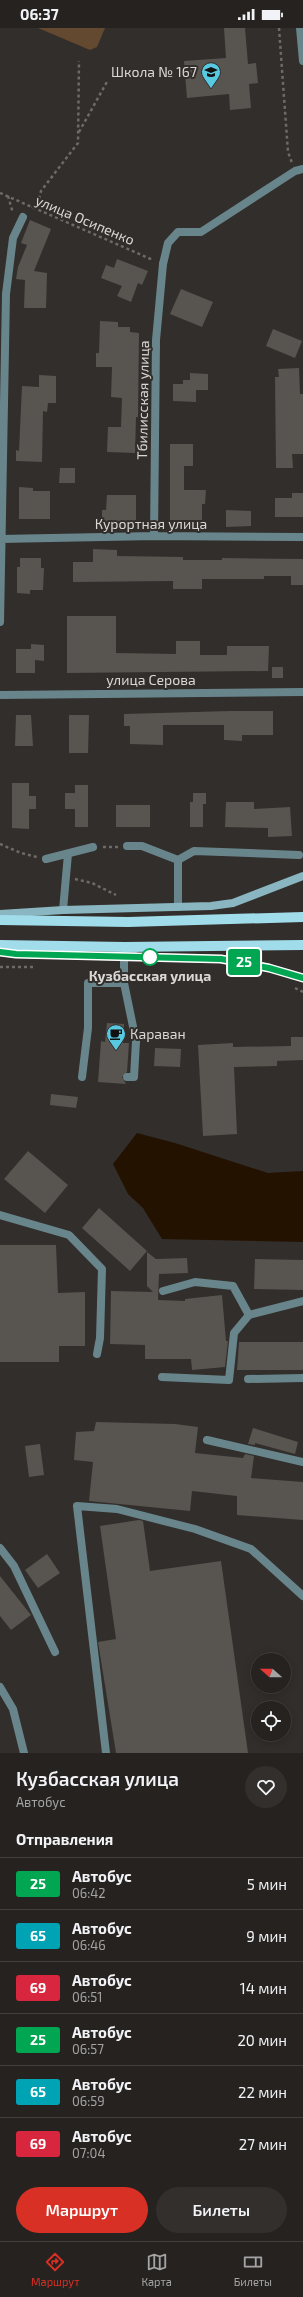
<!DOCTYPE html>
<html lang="ru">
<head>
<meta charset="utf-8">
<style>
  :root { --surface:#262220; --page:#322f2d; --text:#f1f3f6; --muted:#a4a4a5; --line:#423f3e; --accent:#d93025 }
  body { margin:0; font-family:"Exo 2",sans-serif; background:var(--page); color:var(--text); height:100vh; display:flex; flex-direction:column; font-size:15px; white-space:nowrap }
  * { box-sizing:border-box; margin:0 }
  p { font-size:13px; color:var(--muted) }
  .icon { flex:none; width:22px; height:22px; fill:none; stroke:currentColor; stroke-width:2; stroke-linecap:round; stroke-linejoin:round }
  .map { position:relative; height:1725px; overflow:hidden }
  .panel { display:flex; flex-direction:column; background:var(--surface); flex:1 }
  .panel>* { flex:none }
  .badge { padding:0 8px; border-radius:3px; font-size:14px; line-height:26px }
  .needle { width:26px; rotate:291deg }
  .fabs { position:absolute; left:251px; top:1625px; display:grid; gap:8px }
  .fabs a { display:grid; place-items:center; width:40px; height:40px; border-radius:50%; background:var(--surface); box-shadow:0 2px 10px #0003,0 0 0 1px var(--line); font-size:20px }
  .map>.badge { position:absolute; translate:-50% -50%; box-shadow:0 0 0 2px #fff }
  h2 { padding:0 16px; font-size:15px; line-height:36px }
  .round { display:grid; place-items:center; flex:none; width:42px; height:42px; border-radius:21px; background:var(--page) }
  .head { display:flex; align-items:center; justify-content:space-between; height:68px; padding:0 16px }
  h1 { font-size:19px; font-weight:600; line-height:30px }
  .action { display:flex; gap:8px; margin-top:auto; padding:8px 16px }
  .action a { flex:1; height:46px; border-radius:24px; background:var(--accent); color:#fff; font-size:16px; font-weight:600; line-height:46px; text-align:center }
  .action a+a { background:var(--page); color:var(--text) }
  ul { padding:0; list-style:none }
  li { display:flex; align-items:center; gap:12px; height:52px; padding:0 16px; border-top:1px solid var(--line) }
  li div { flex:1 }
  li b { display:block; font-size:15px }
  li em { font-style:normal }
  li .badge { min-width:44px; font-weight:700; text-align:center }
  .status { display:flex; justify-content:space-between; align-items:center; height:28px; padding:0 20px; background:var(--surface); direction:ltr }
  .status svg { height:11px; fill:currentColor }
  .menu { display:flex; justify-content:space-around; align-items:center; height:56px; border-top:1px solid var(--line); background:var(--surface); font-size:11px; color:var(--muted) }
  .menu a { display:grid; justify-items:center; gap:2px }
  .menu .current { color:var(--accent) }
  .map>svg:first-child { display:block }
  .green { fill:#63492f }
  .water { fill:#241200 }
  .building { fill:#585450 }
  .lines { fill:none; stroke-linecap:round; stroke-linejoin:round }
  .path { stroke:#6d6a67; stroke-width:2.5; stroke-dasharray:3 3; stroke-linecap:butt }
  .lane { stroke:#69858c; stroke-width:8 }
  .street { stroke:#69858c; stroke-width:8 }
  .secondary { stroke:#89b6c1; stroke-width:8 }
  .primary { stroke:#a0dcea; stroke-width:10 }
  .line-casing { stroke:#fff; stroke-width:9 }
  .line { stroke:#00a651; stroke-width:6 }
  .stop-dot { fill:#fff; stroke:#00a651; stroke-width:2 }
  .labels { text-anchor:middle; stroke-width:4; stroke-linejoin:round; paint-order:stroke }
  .poi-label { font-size:14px; fill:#dad8d6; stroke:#322e2b; text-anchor:end }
  .street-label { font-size:14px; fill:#dad8d6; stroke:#322e2b }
  .stop-label { font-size:14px; font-weight:bold; fill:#dad8d6; stroke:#322e2b }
</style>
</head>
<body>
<div class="status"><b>06:37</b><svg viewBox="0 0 49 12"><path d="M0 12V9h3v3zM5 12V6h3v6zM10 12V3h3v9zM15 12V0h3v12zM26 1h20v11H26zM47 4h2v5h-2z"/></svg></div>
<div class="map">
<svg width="303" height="1725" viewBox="0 0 303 1725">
  <rect width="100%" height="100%" fill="#322e2b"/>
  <path class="green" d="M38 0H105L97 19 90 22Z"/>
  <path class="water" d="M137 1105 175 1115 268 1145 303 1143V1214L162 1211 143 1180 128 1166 113 1136Z"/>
  <path class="building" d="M224 0H245L248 36 256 35 258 55 249 56 251 80 230 82 229 66 187 70 184 33 226 30Z
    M30 192 51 201 34 243 47 245 46 280H24L25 252 16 251 18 239 27 217 21 215Z
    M117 231 148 243 142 257 138 255 131 274 117 268 122 258 101 250 106 237 114 240Z
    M181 261 213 274 202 299 170 286Z
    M100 293 118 294V299H130V304L139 305 138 389H136L135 425 107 424 108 399H121L122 370 111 369 112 339H96V325H99Z
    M273 301 302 313 295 330 266 318Z
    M299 340 300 366H303V426H292L293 440H276L275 349H279L278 341Z
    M190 345 208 346V362H196V374L173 373V356H183V352H190Z
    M39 347 56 348V375H48L47 384 43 383 42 434 16 433V422L19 423 22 358 39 359Z
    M170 416H193V438H184V462H206L205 476H202V492H170Z
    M60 440H75V455H59Z
    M19 459 33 460V463H50V491H19Z
    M292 465H303V489H275V470H292Z
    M107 467H136V493H102V482H106Z
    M226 482 251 483V498L226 499Z
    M93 521 117 522V528L183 529V532H222V530L303 531V557H291V548H264V551H202V561H173V553L73 554V534H93Z
    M20 530H41V540H44L43 562H30V566L17 565V539H20Z
    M67 588H116V625L176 626V613H200V627H227V618H269L268 643 67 645Z
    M31 616 44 617V633L35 632V645H16V621H31Z
    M272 639H283V650H272Z
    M230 683H273V707H242V713L224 712V697H163V717L130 716V698H124V686Z
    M16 687H31L33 718H15Z
    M69 687H89L88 725H69Z
    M12 755H29V768H36V781H29V801L12 800Z
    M75 757H88V799H75V781H65V765H75Z
    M193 765H206V776H203V799H190V774H193Z
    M226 774H254V781L290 779 292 808 268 809V800L225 799Z
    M116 777H150V799H116Z
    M107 995 124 996 123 1015H129L127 1044 122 1049 126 1056 98 1054 101 1013 105 1014Z
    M291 1009H303V1032L277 1033V1038L234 1039 237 1106 203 1108 198 1017 233 1015V1019L291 1018Z
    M155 1020 181 1021 180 1039 154 1038Z
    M51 1066 78 1069 76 1080 50 1077Z
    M28 1123 68 1157 45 1185 4 1151Z
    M99 1180 147 1223 130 1243 82 1200Z
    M0 1217H56L58 1265 85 1264V1318H59V1334H0Z
    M147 1224 156 1231 187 1230 188 1245 159 1246 158 1272 185 1273V1271L222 1267 226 1313H228L225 1339 192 1342 191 1331H145V1317L110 1316 111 1263 153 1264 147 1258Z
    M255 1231 303 1232V1262L254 1261Z
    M239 1314H303V1342H237Z
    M96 1394 175 1396 198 1399 195 1425 243 1430 245 1426 254 1428 251 1450 303 1454V1492L237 1487V1468L192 1463 190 1483 89 1473 93 1434 74 1432 76 1404 94 1403Z
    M253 1400 298 1414 295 1426 255 1415V1417L248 1416Z
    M40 1416 44 1447 29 1449 25 1418Z
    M139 1492 143 1493 150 1543 221 1533 248 1725H116L98 1614 116 1611 100 1498Z
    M47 1526 60 1545 38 1560 25 1542Z
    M0 1548 31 1587 11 1602 0 1588Z"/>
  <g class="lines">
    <path class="path" d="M279 0 288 124 292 135
      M79 104 108 52
      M0 165 153 232
      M8 168 13 185
      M32 180 38 174 41 163 78 115 79 33
      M0 816 21 825 37 829
      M103 819H118
      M75 851 92 855 116 867
      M0 939H35
      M295 960 303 964"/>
    <path class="lane" d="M163 236 168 215 178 204H201L295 143 303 141
      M127 818H142L178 832 194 823 299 827
      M46 831 93 819
      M178 832V879
      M63 882 68 826
      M124 955 136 1013 134 1049H127
      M82 1049 88 1000V955H124V928L138 919
      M0 1187 69 1207 102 1241 100 1310 97 1326
      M163 1263 195 1254 233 1258 249 1287 303 1273
      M162 1349 229 1352 234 1305 249 1287
      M248 1351 303 1350
      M207 1412 303 1434
      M0 1520 14 1538 55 1624
      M0 1659 13 1681 24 1725
      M106 1725 77 1478 117 1481 195 1501 251 1521 303 1568"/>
    <path class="street" d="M300 0 303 33
      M154 508 156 312 163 236
      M0 511 154 508 303 509
      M0 594 6 266 13 210 23 189
      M0 667 303 664"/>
    <path class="secondary" d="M0 886 63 882 211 878 233 875 303 848
      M0 924 16 926 221 931 269 940 303 950"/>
    <path class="primary" d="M0 892 128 894 303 889
      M0 917 125 919 303 917"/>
  </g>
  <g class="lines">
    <g class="line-casing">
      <path id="line" d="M0 924 16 926 221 931 269 940 303 950"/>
    </g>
    <use href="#line" class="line"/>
  </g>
  <defs>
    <g id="school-pin" transform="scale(1)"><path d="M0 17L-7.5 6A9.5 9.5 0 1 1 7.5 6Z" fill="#57c9e1" stroke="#322e2b"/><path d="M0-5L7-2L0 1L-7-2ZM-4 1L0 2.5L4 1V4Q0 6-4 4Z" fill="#111"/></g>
    <g id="cafe-pin" transform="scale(1)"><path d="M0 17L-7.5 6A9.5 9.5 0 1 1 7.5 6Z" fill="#57c9e1" stroke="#322e2b"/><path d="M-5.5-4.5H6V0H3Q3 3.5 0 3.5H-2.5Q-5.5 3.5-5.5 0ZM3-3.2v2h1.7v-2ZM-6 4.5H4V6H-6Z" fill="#111"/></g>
  </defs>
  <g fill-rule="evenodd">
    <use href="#school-pin" x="211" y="44"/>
    <use href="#cafe-pin" x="116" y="1006"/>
  </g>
  <circle class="stop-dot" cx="150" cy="929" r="8"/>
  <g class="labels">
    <g class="poi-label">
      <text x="197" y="49">Школа № 167</text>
      <text x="130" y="1011" text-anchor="start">Караван</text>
    </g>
    <g class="street-label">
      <text transform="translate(85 192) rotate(23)" y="5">улица Осипенко</text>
      <text transform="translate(143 372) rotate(-89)" y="5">Тбилисская улица</text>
      <text x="151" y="501">Курортная улица</text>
      <text x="151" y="657">улица Серова</text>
    </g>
    <g class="stop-label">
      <text x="150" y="953">Кузбасская улица</text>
    </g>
  </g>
</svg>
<div class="fabs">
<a><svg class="needle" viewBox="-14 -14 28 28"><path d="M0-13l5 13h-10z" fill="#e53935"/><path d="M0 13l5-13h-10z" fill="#a4a4a5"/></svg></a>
<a><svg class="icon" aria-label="locate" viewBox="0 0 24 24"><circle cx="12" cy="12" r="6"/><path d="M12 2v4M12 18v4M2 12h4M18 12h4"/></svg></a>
</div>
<b class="badge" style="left:244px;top:934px;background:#00a651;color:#fff">25</b>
</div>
<section class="panel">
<div class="head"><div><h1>Кузбасская улица</h1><p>Автобус</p></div><a class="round"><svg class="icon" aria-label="heart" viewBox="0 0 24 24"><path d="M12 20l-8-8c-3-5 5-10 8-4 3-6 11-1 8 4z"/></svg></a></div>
<h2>Отправления</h2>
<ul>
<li><span class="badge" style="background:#00a651;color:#fff">25</span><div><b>Автобус</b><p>06:42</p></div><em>5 мин</em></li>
<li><span class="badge" style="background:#00a3b4;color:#fff">65</span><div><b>Автобус</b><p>06:46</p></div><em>9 мин</em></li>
<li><span class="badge" style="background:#d7263d;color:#fff">69</span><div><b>Автобус</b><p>06:51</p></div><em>14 мин</em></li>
<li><span class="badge" style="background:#00a651;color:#fff">25</span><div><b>Автобус</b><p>06:57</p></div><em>20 мин</em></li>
<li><span class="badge" style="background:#00a3b4;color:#fff">65</span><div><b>Автобус</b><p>06:59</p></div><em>22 мин</em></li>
<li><span class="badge" style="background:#d7263d;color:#fff">69</span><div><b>Автобус</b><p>07:04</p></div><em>27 мин</em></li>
</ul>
<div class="action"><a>Маршрут</a><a>Билеты</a></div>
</section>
<nav class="menu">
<a class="current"><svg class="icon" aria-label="directions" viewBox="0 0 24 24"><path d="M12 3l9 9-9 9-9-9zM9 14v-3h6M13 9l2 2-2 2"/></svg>Маршрут</a>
<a><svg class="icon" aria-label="map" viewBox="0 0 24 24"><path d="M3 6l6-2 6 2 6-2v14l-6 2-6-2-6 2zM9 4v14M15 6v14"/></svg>Карта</a>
<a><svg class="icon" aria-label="tickets" viewBox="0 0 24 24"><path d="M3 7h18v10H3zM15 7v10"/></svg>Билеты</a>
</nav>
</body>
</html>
